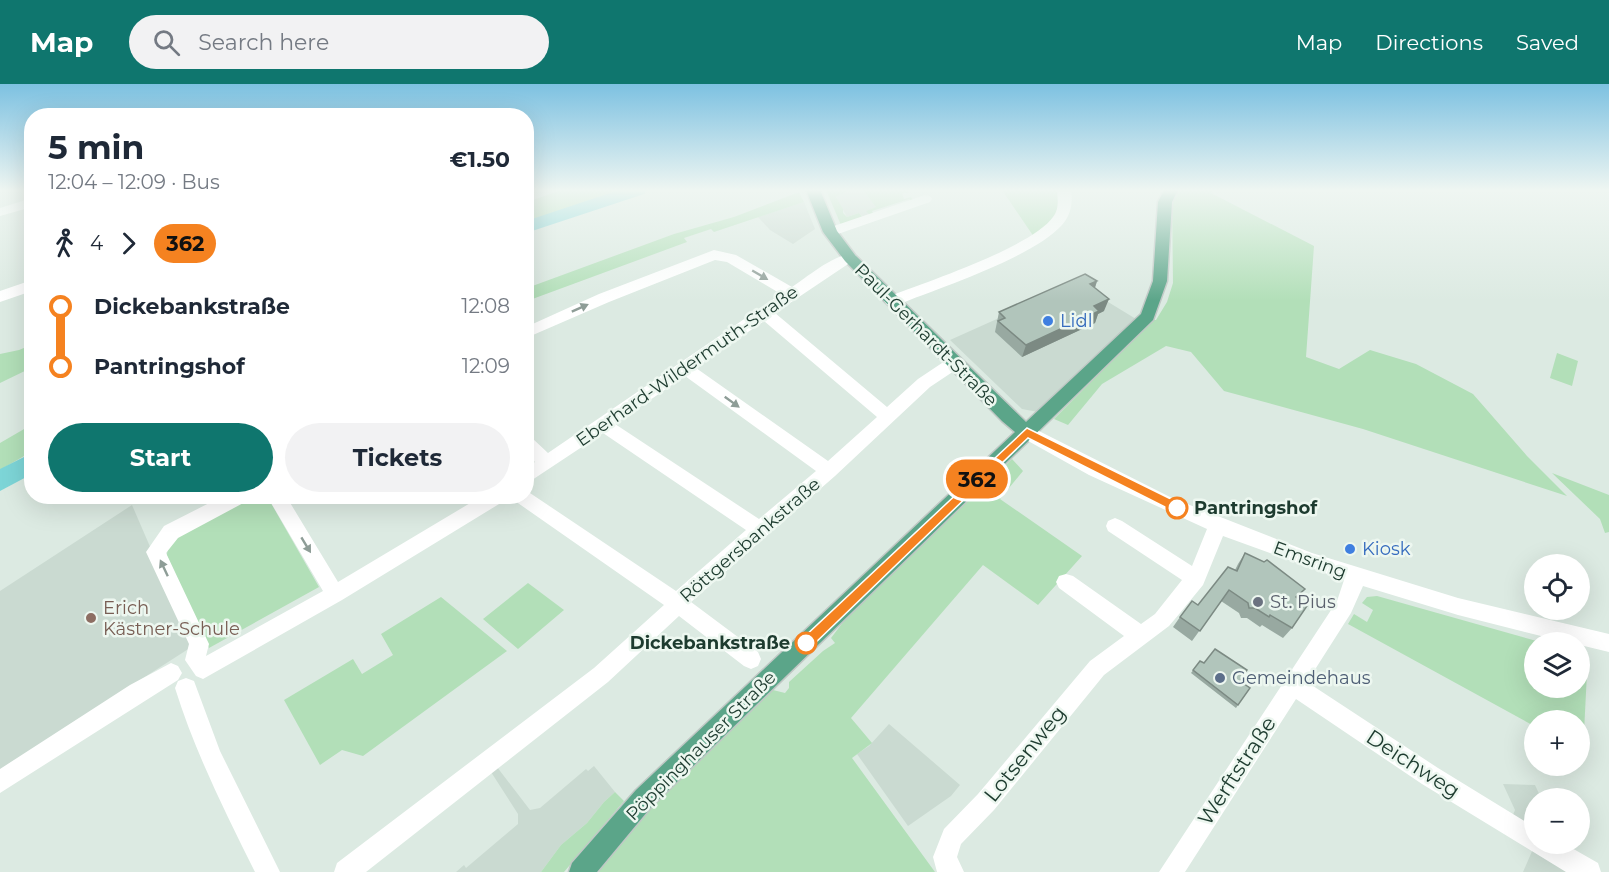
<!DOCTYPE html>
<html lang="en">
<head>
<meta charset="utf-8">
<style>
  :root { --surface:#fff; --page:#f2f2f3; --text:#1f2937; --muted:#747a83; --accent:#0f766e }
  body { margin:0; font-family:Montserrat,sans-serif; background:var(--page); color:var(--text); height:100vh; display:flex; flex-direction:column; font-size:22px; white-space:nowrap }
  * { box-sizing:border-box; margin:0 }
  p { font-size:20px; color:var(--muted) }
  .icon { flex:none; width:33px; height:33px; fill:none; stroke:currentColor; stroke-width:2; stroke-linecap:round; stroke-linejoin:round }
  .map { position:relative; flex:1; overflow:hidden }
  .sheet { position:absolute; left:24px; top:24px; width:510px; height:396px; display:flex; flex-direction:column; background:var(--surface); border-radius:24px; box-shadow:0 6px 24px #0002 }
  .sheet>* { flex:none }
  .badge { padding:0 12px; border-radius:20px; font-size:21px; line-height:39px }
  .controls { position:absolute; left:1524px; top:470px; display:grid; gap:12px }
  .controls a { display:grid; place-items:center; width:66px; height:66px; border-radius:50%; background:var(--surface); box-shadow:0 6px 24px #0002; font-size:30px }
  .map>.badge { position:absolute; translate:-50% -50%; box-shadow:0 0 0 3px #fff }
  .legs { display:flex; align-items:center; gap:9px; height:66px; padding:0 24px; font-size:20px }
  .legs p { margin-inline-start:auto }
  .summary { display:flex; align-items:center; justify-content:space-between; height:102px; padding:0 24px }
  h1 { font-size:33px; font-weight:700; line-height:45px }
  .button { display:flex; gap:12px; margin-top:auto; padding:12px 24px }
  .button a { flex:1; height:69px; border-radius:36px; background:var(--accent); color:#fff; font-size:24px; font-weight:700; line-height:69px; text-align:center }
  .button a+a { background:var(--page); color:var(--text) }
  ul { padding:0 24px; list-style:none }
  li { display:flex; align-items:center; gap:21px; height:60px; font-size:22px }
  li i { display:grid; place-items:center; width:9px; height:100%; margin:0 8px; background:currentColor }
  li i::after { content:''; width:15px; height:15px; margin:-8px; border:4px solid; border-radius:50%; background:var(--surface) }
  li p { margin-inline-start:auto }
  li:first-child i { background:linear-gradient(#0000 50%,currentColor 0) }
  li:last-child i { background:linear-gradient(currentColor 50%,#0000 0) }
  header { display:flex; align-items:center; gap:36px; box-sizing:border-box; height:84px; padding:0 30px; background:var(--accent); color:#fff }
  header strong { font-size:28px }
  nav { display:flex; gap:33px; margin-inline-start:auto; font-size:21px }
  .search { width:420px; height:54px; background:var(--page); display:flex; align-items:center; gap:15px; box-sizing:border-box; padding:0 21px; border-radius:33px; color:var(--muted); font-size:22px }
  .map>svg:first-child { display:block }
  .built { fill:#cadad1 }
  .green { fill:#b2dfb8 }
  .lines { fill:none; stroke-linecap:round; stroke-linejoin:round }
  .river { fill:#7dd5d7; fill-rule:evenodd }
  .major-casing { stroke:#c0c8c5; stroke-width:3 }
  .minor { fill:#fff; fill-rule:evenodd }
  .major { fill:#5ba589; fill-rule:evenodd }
  .wall { fill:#98a9a1 }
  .shaded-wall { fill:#7c8a83 }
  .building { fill:#b1c5bb; stroke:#7c8a83; stroke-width:1.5 }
  .oneway { fill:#8e9d97 }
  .line-1 { fill:#f58220; stroke:#fff; stroke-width:1.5 }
  .shop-dot { fill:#3f7fe0; stroke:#edf7f0; stroke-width:2 }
  .stop-1-dot { fill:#fff; stroke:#f58220; stroke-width:3 }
  .worship-dot { fill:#6b7280; stroke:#edf7f0; stroke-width:2 }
  .education-dot { fill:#8d6e63; stroke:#edf7f0; stroke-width:2 }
  .service-dot { fill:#5c6f8a; stroke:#edf7f0; stroke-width:2 }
  .labels { text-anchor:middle; stroke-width:5; stroke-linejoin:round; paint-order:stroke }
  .shop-label { font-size:18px; fill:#366cbe; stroke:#edf7f0; text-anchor:start }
  .street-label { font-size:18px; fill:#1d3b2f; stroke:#edf7f0 }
  .stop-label { font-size:18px; font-weight:bold; fill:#1d3b2f; stroke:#edf7f0; text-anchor:start }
  .worship-label { font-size:18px; fill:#5b616d; stroke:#edf7f0; text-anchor:start }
  .education-label { font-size:18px; fill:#785e54; stroke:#edf7f0; text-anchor:start }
  .service-label { font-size:18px; fill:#4e5e75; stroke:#edf7f0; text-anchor:start }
  .near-street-label { font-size:21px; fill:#1d3b2f; stroke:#edf7f0 }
</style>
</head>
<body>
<header>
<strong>Map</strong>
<div class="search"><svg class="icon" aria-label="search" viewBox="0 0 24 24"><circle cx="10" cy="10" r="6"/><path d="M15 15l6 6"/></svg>Search here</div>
<nav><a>Map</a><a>Directions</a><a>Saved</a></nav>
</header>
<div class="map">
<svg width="1609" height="788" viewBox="0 0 1609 788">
  <rect width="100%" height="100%" fill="#dceae2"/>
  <path class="built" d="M844 106H863L877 123 867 127 871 132 864 134 859 129 847 133 836 113 845 108Z
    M804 118 815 145 793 160 770 146 758 133Z
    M1077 199 1136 235 1038 328 1022 325 950 256Z
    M132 421 193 562 0 686V507Z
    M889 640 960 701 951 712 908 742 857 670 869 662Z
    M594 682 615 708 604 718 587 739 561 761 541 788H456L464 781 466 784 518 740V730L491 688 497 683 530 726 540 724 586 685 588 687Z
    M1503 700 1535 701 1541 714H1534V746L1512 733 1515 726Z
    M1533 765 1572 788H1523Z"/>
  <path class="green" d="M561 106H622L527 137V118Z
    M826 106H844L846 108 836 113 843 125V129L847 133 859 129 864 135 841 141Z
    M863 106H908V109H902L904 115 911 113 913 116V118L909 115 872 127 874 131 871 132 866 127 876 123Z
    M1002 106H1061L1056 133 1034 153Z
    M1176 106H1213L1211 109 1314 162 1306 273 1339 285 1370 266 1416 280 1473 310 1527 372 1567 412 1363 345 1224 307 1191 268 1166 262 1102 300 1068 341 1054 335 1152 236H1156L1167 218 1173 199 1172 113Z
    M799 108 804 118 714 148 711 145 684 154 687 158 527 217V204L674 150 734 133Z
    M31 261V284L0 299V270L19 266Z
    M1557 269 1578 277 1572 302 1550 294Z
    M31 341V368L0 386V359Z
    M1012 375 1023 387 1000 415 1082 472 1038 521 983 481 851 634 872 659 852 674 935 788H594L636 737 767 610 773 606 785 609 789 604V598L823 567 835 559 831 554 847 533Z
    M1552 389 1609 411V448L1605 449 1600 435Z
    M263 413 268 414 319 503 209 564 167 472C167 466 169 459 174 455 185 443 248 413 263 413Z
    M528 499 564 526 518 565 483 535Z
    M1377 512 1540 558H1534V603H1580V567L1588 569 1583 668 1580 666V636H1534V642L1348 540 1354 530 1367 538 1373 526 1362 519 1367 513Z
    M441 513 507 567 363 672 342 666 320 681 284 616 353 575 362 590 393 571 381 550Z
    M615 708 624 717 564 788H541L561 761 587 739 604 718Z"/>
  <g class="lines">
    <path class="river" d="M619 106H647L644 110 526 149V137Z
      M32 369V390L0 407V385Z"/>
    <g class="major-casing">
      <path id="major" d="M806 106H820L837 147 855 171 1026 338 1141 230 1153 197 1158 118 1164 106H1178L1172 118 1167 197 1153 236 652 722 597 788H569L572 779 636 706 1015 348 1002 337 845 177 823 148Z"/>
    </g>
    <path class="minor" d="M1057 106H1071C1073 119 1071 131 1062 141 1032 174 941 203 897 221H887L884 217 887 213C924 199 1032 163 1053 133 1059 126 1058 115 1057 106Z
      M925 111 930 112 932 115 930 118 835 151 830 152 823 148 825 145Z
      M32 114V123L0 132V124Z
      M714 166 736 171 792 203C806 194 838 166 855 171L857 174 775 229 887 323 918 295 948 275H960L962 279 960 283 930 303 835 392 691 518 758 568 761 575 758 582 751 585 744 582 679 532 608 598 366 788H334L337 779 594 584 664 521 515 417 512 412H526L527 407 676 507 746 446 603 349 526 400V383L535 378 526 370V353L532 354 548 369 781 210 727 178 715 176 609 218 526 254V243L599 210ZM764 237 877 333 828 377 696 284ZM685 292 816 387 759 435 615 340Z
      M32 196V207L0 218V207Z
      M1027 341 1172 414 1312 469 1458 514 1609 550V568L1580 561V558H1565L1458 531 1363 502 1351 529 1307 598 1438 684 1534 743V759H1563L1598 779 1601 788H1566L1422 700 1296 615 1185 788H1159L1337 517 1344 496 1223 452 1203 501 1180 529 1169 542 1104 591 994 726 961 760 957 773 964 788H937L933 773 944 745 978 710 1090 577 1124 552 1059 504 1056 498 1059 492 1066 490 1073 492 1141 540 1155 530 1182 496 1108 447 1106 442 1108 437 1115 434 1122 437 1192 482 1207 445 1089 391 1021 353 1018 348 1021 343Z
      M223 412H250L247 417 178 454 166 469 209 560 206 572 323 507 267 412H286L338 498 482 412H507L504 417 342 516 203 595 196 592 185 576 189 560 146 468 164 442Z
      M171 579 178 582 182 589 178 596 0 709V685L130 601Z
      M186 594 194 597 220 667 280 788H255C225 728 195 668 175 604L178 597Z"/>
    <use href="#major" class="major"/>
  </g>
  <path class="wall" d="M1097 197 1095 204 1104 227 1098 230 1095 239 1022 273 995 248 999 228Z
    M1245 469 1297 514 1292 544 1283 554 1262 541 1260 543 1247 534H1241L1239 529 1221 517 1192 557 1173 543 1180 533 1198 521 1235 486 1238 480Z
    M1200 577 1240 597 1238 621 1236 624 1191 589Z"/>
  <path class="shaded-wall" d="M1097 197 1093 209 1090 200Z
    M1109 215 1104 227 1098 230 1095 239 1022 273 1026 261 1094 222Z"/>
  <path class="building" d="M1085 190 1097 197 1090 200 1109 215 1094 222 1099 227 1026 261 998 237 1005 234 999 228Z
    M1245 469 1264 478 1267 476 1305 505 1296 513 1307 522 1292 544 1270 531 1269 533 1255 524H1249L1248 519 1229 506 1200 547 1180 533 1192 517 1198 521 1228 483 1237 487Z
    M1215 565 1247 586 1240 597 1250 604 1238 621 1193 586 1200 577 1204 579Z"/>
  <defs><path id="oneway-solid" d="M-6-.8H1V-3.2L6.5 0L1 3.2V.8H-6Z" transform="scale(1.5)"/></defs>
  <g class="oneway">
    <use href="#oneway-solid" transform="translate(760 191) rotate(30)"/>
    <use href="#oneway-solid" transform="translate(580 224) rotate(-24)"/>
    <use href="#oneway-solid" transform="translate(732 318) rotate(36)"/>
    <use href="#oneway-solid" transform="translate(306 461) rotate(59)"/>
    <use href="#oneway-solid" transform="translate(164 484) rotate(-115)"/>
  </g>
  <linearGradient id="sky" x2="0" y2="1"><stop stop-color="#7dc1e1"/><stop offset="0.49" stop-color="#eff6f2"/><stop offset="1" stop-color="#eff6f2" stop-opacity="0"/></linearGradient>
  <rect width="1609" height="217" fill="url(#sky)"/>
  <path class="line-1" d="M1027 344 1181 420V427H1173L1028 354 811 563H802L800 559 802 555Z"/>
  <g class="shop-dot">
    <circle cx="1048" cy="237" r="6"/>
    <circle cx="1350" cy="465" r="6"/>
  </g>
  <g class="stop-1-dot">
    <circle cx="1177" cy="424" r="10"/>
    <circle cx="806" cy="559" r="10"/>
  </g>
  <circle class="worship-dot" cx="1258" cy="518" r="6"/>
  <circle class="education-dot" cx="91" cy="534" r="6"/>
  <circle class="service-dot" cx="1220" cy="594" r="6"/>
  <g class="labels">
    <g class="shop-label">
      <text x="1060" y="243">Lidl</text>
      <text x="1362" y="471">Kiosk</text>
    </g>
    <g class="street-label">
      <text transform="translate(926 251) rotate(45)" y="6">Paul-Gerhardt-Straße</text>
      <text transform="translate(687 282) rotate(-35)" y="6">Eberhard-Wildermuth-Straße</text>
      <text transform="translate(750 456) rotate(-41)" y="6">Röttgersbankstraße</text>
      <text transform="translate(1310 476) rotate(20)" y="6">Emsring</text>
      <text transform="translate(701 662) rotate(-45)" y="6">Pöppinghauser Straße</text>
    </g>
    <g class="stop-label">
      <text x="1194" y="430">Pantringshof</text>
      <text x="790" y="565" text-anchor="end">Dickebankstraße</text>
    </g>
    <g class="worship-label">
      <text x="1270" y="524">St. Pius</text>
    </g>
    <g class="education-label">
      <text x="103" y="530">Erich<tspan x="103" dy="21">Kästner-Schule</tspan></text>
    </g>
    <g class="service-label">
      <text x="1232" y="600">Gemeindehaus</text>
    </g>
    <g class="near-street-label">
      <text transform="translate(1025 670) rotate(-51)" y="7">Lotsenweg</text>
      <text transform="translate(1413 680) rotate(33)" y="7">Deichweg</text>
      <text transform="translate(1237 687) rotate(-57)" y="7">Werftstraße</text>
    </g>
  </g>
</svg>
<div class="controls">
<a><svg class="icon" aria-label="locate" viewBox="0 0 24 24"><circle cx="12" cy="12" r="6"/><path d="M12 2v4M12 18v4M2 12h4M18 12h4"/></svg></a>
<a><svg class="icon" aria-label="layers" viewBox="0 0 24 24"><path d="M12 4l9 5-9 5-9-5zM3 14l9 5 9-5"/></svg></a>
<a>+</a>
<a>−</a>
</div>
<b class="badge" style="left:977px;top:395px;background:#f58220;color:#111">362</b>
<section class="sheet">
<div class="summary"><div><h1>5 min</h1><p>12:04 – 12:09 · Bus</p></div><b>€1.50</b></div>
<div class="legs"><svg class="icon" aria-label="walk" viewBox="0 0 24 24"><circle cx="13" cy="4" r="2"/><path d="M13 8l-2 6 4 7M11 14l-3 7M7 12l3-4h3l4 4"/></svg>4<svg class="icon" aria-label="forward" viewBox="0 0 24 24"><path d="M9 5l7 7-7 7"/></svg><b class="badge" style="background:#f58220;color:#111">362</b></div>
<ul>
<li><i style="color:#f58220"></i><b>Dickebankstraße</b><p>12:08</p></li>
<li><i style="color:#f58220"></i><b>Pantringshof</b><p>12:09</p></li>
</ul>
<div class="button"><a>Start</a><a>Tickets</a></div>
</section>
</div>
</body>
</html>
